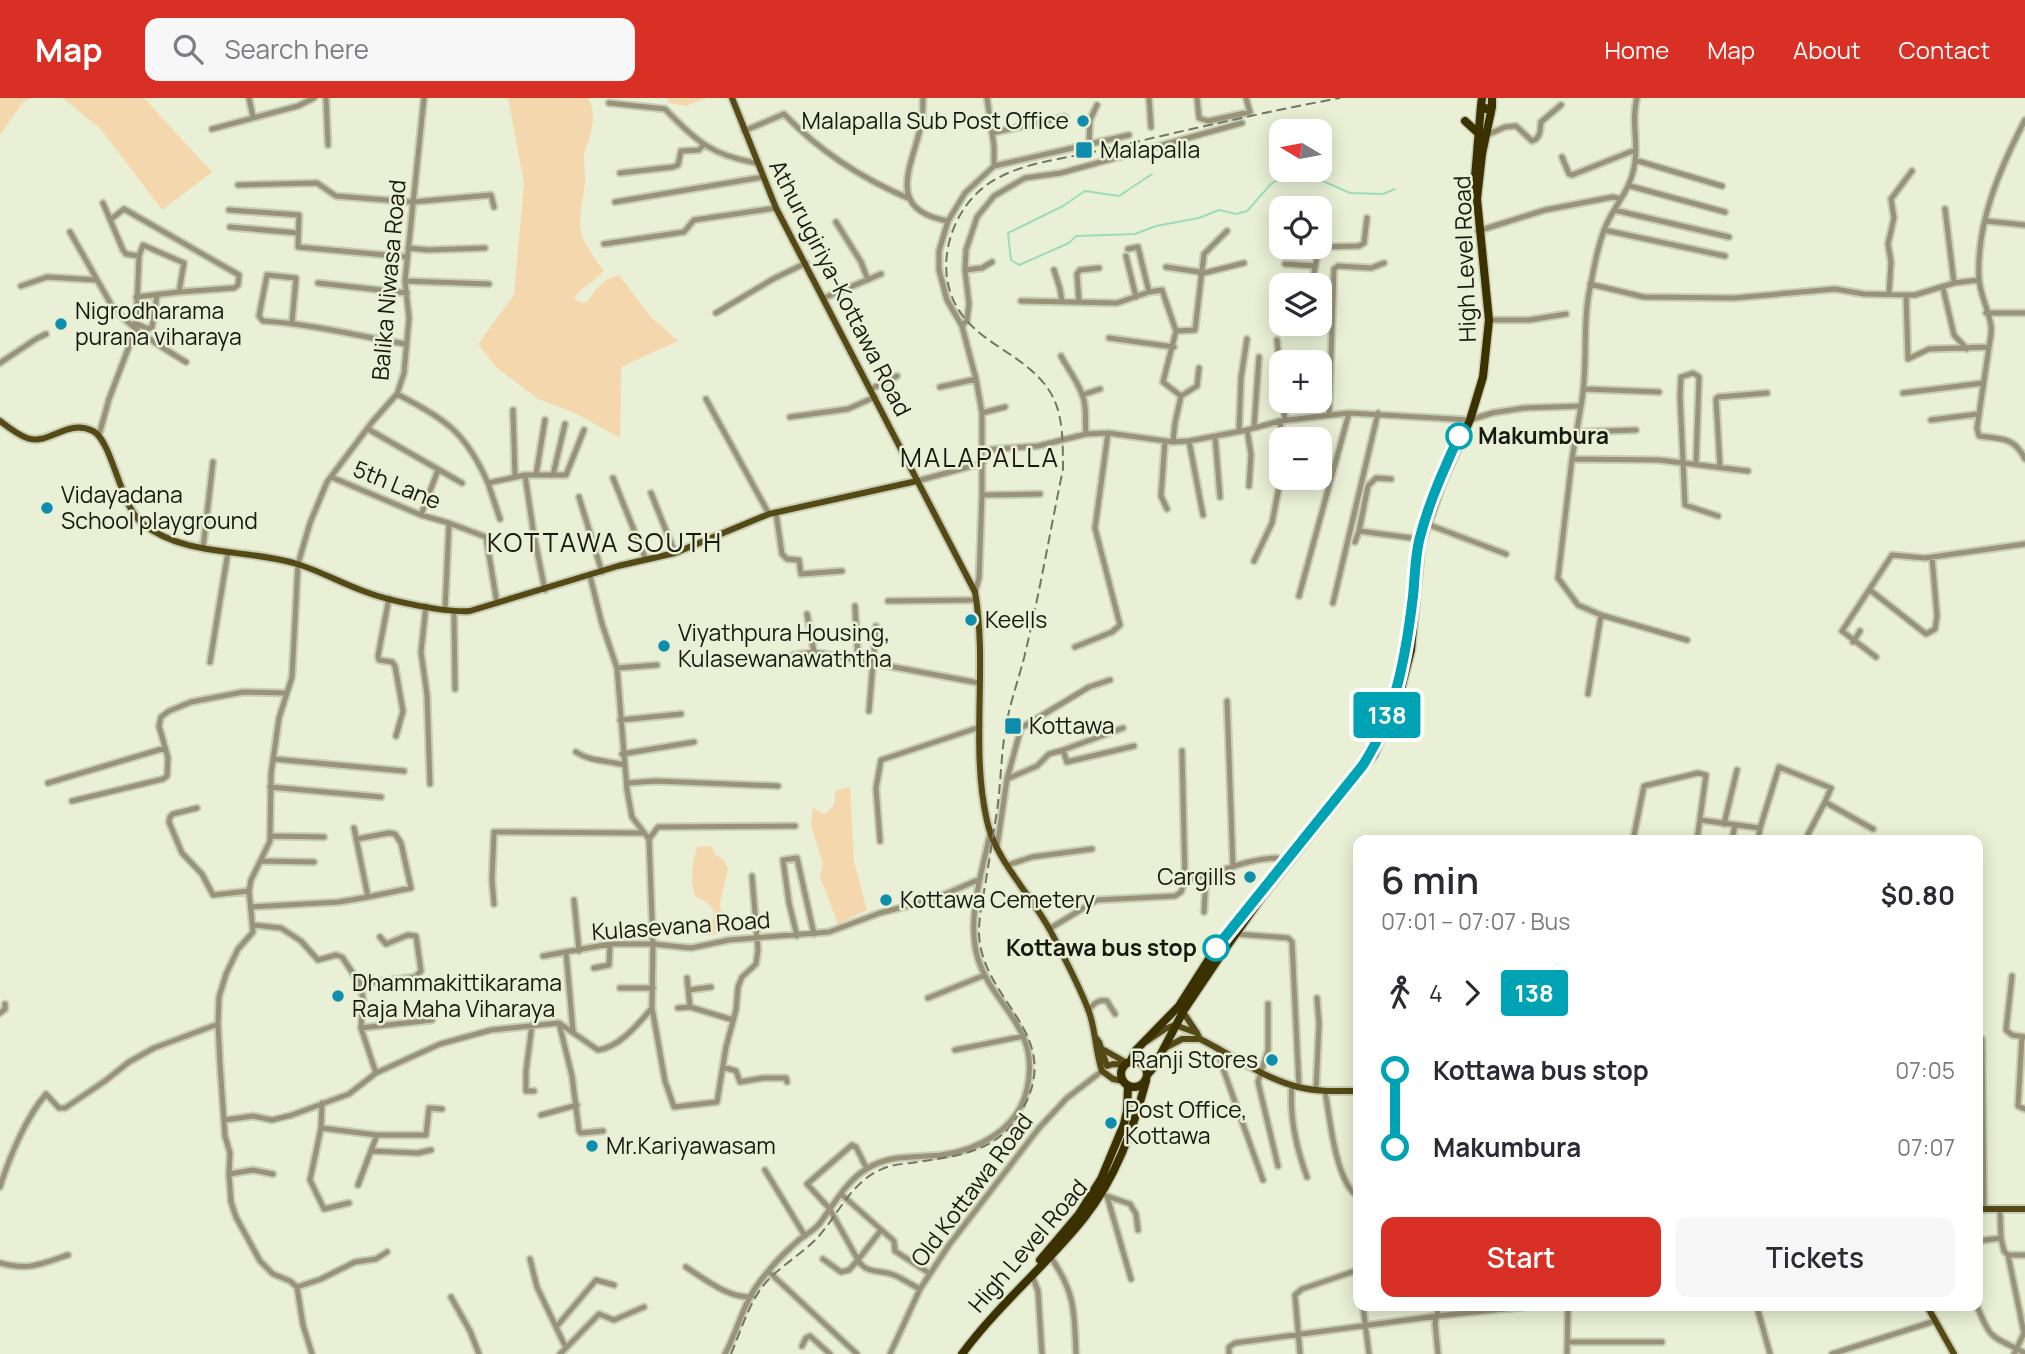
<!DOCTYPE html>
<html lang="en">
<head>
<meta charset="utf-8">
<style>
  :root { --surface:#fff; --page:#f7f7f7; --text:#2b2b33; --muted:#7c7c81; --accent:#d93025 }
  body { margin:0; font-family:Manrope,sans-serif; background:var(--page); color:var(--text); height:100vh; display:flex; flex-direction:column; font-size:26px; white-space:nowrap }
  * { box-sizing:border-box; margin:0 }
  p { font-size:23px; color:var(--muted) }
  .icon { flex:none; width:38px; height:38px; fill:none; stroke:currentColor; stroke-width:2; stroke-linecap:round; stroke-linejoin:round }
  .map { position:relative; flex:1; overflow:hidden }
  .panel { position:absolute; left:1353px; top:737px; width:630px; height:476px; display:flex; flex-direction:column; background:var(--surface); border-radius:14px; box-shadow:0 4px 18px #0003 }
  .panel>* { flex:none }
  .badge { padding:0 14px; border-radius:5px; font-size:24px; line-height:46px }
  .needle { width:46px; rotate:280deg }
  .buttons { position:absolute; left:1269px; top:21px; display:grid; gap:14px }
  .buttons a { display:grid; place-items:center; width:63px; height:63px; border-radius:14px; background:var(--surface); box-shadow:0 4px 18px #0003; font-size:35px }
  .map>.badge { position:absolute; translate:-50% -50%; box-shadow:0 0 0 4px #fff }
  .legs { display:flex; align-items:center; gap:10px; height:77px; padding:0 28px; font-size:23px }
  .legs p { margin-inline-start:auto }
  .headline { display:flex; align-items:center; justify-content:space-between; height:119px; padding:0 28px }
  h1 { font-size:38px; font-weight:600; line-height:52px }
  .cta { display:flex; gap:14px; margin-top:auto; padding:14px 28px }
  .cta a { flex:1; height:80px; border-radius:14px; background:var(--accent); color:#fff; font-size:28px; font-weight:600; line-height:80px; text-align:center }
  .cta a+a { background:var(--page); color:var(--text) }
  ul { padding:0 28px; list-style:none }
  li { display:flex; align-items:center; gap:24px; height:77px; font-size:26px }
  li i { display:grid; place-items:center; width:10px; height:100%; margin:0 9px; background:currentColor }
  li i::after { content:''; width:18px; height:18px; margin:-9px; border:5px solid; border-radius:50%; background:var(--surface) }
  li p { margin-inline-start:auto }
  li:first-child i { background:linear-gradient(#0000 50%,currentColor 0) }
  li:last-child i { background:linear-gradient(currentColor 50%,#0000 0) }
  header { display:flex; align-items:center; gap:42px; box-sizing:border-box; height:98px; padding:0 35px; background:var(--accent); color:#fff }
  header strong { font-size:33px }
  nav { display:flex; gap:38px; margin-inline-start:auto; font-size:24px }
  .search { width:490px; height:63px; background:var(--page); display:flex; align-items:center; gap:18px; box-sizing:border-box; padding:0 24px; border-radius:14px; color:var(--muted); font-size:26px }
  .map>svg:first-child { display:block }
  .green { fill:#f5d7ae }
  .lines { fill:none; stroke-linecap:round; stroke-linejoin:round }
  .stream { stroke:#9bddb8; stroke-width:2 }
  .minor-casing { stroke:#c8ceb6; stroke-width:9 }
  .major-casing { stroke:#c8ceb6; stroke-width:10 }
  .highway-casing { stroke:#c8ceb6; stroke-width:11 }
  .minor { stroke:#999379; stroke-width:5 }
  .major { stroke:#554a15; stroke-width:6 }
  .highway { stroke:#3b3100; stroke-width:8 }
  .rail { stroke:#727665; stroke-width:2; stroke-dasharray:10 5; stroke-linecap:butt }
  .line-1-casing { stroke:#fff; stroke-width:16 }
  .line-1 { stroke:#00a3b4; stroke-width:10 }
  .poi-dot { fill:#0e8dad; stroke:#eaf0d5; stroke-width:2.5 }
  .stop-1-dot { fill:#fff; stroke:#00a3b4; stroke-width:3.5 }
  .labels { text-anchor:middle; stroke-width:5; stroke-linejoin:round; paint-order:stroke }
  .poi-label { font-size:23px; fill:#181a11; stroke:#eaf0d5; text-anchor:start }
  .street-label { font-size:23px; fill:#181a11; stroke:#eaf0d5 }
  .stop-label { font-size:23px; font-weight:bold; fill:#181a11; stroke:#eaf0d5; text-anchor:start }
  .quarter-label { font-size:26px; letter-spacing:2px; fill:#181a11; stroke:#eaf0d5 }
</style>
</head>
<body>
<header>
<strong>Map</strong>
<div class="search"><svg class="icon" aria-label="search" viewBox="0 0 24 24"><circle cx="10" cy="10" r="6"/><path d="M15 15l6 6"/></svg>Search here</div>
<nav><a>Home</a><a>Map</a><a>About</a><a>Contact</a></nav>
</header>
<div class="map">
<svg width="2025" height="1256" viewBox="0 0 2025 1256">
  <rect width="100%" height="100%" fill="#eaf0d5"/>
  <path class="green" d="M0 0H31L23 4 0 37Z
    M62 0H144L212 74 162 112 100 30Z
    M508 0H588C598 17 591 35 585 52 582 62 586 74 585 84 583 109 573 129 589 151 595 160 596 165 604 172 596 184 580 189 574 200L579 204 586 205C595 192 603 181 619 177L650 218 678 243 621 269 620 340 575 315 538 301 496 269 478 246 514 197 524 85Z
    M667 0H707L686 8 669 5Z
    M850 689 854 763 867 812 838 826 820 779 823 765 811 727 813 710 824 716C834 710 836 704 835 693Z
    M712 748 714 756 723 761 728 771 720 805 722 829 717 836 705 838C717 816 719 810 695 798 690 782 692 765 697 749Z"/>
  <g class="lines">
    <path class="stream" d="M1152 76 1119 98 1085 93 1063 108 1008 135 1011 162 1019 167 1069 145 1076 138 1135 136 1156 128 1199 120 1219 112 1236 116 1247 113 1271 86 1284 78 1309 83H1323L1350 95 1383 96 1395 91"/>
    <g class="minor-casing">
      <path id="minor" d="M249 0 253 19
        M326 0 328 47
        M923 0C923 9 923 19 921 28 911 70 885 112 948 123
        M1149 0 1151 29
        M1197 0 1199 20 1208 23 1250 14 1246 0
        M609 5 665 11C696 43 711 57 756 65
        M212 31 298 8 314 0
        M744 33 784 16C819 53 863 81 910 101
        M992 35 1065 19
        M1487 37 1505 29 1516 28 1532 43C1541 40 1540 32 1541 24L1561 7
        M1089 45 1090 22 1097 7
        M1562 59 1569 76 1572 77 1635 52
        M1635 62 1722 88
        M994 68 1129 37
        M620 75 673 69 678 67 681 53 699 52 704 46
        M238 87 317 85 336 98 412 104 491 97 494 109
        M1630 88 1725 114
        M615 104 763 79
        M103 105 123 152 126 156 139 158
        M1945 111 1954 185
        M229 112 299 117 298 149 407 159
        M1614 112 1729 139
        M110 122 124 111 239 177 238 187 234 190 179 194
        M1986 123 2025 127
        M836 124 861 164 868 182
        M230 129 298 135
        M1604 132 1725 158
        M1478 133 1545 112 1613 99 1621 101
        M70 134 112 208C132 232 160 248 186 264
        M604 146 684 134 694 122 776 110
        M1320 146 1325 120
        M1315 149 1359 148 1364 145 1367 120
        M408 150 428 152 485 150
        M1128 151 1138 149 1149 194
        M1126 158 1136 199
        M1285 166 1314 168
        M1166 169 1200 174
        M965 172 982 170 992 164
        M1054 172 1060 191 1062 204
        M1200 176 1244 165
        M405 183 489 186
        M318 185 407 195
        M1590 186 1644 199 1734 200 1835 191 1864 196 1915 197 1954 185 1979 182
        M1315 187 1312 185 1319 149
        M21 188 47 179 97 182
        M1320 188 1332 190
        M1943 190 1954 237 1967 251
        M1889 195 1891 164 1888 146 1894 120 1891 101 1912 73
        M1906 197 1908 261 1929 251 1989 249C1990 242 1992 234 1991 228 1989 212 1980 197 1979 181 1976 125 2000 70 2025 22
        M824 200 881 176
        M1021 203 1117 205 1149 194 1162 192 1176 233 1163 284 1181 298
        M1079 204 1077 176 1080 172 1099 170
        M716 215 773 181 806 165
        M1986 215H2025
        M1489 222H1529L1566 216
        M135 225 148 231 152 229 157 198
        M292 225 296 180 267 177 259 218 263 223C312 226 358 238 406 246
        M962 228 967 222 969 206 965 172 966 152 977 119 994 98 1025 80 1061 75 1242 25
        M1176 233 1195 232 1204 156 1227 133
        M1109 240 1174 249
        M1277 242 1281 283
        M1989 249 1977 330 1979 338C2002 341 2014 339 2025 361
        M1061 258C1069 273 1084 292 1085 309 1086 318 1085 327 1086 336
        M0 265 36 241 46 236
        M940 289 976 281
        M871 291 897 278
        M1584 291 1659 294
        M1903 295 1983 285
        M397 296C446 322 465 333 488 385L525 377H566L584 332
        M1082 297 1100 291
        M1181 298 1197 288 1199 270
        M706 301 769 416
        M1283 303 1285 322
        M1581 308 1572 361 1659 362 1748 373
        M513 312 515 379
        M982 315 1005 309
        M1329 317 1334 171 1338 168 1371 170 1384 165
        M790 319 848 311 875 299
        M1931 322 1978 316
        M1280 323 1282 341
        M1254 329 1259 259
        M368 331 462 385
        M1247 332 1251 356 1249 388
        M1239 333 1241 280 1247 241
        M1577 334 1636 332
        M99 337 109 301 136 230 139 158 143 147 184 165 179 194 136 199
        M1215 338 1220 399
        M1165 343 1161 398 1167 411
        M1189 343 1203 417
        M1173 344 1175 325 1181 298
        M983 352 1038 348 1086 336 1108 335 1173 344 1189 343 1247 332 1280 323 1349 315 1470 322 1492 315 1524 310 1581 308C1589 266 1581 228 1591 185 1594 168 1598 149 1604 132 1614 106 1631 94 1635 64 1638 43 1631 21 1637 0
        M1572 361 1558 480 1578 507 1601 517 1687 542
        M1696 366 1699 279 1693 275 1681 279 1680 298 1685 407 1718 418
        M1720 369 1716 301 1718 299 1767 295
        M525 377 534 438 545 492
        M536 377 545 322
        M553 377 565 326
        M331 379 421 417 449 425 445 512
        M613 380 646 462
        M1391 381 1376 380 1368 388 1359 433 1419 441
        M917 383 983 365
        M488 385 500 421
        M651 395 675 455
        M982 397 1040 396
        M579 399 602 474
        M776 415 782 456 787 461 799 462 801 476 842 473
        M421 417 438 372
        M449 425 486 439 497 505
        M1427 426 1506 456
        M1355 444 1359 433
        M203 450 213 364
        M1254 463 1272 425 1281 379
        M1870 492 1926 536 1935 531 1937 518 1932 459
        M975 494 979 480 982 397V315L976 281 962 228 947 202 939 172V153L948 123 965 95 994 68V48L987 0
        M1299 498 1349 315
        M389 500 378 558 379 562 392 564 395 568 403 613 396 638
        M888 503 976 502
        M1333 505 1378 315
        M426 508 421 554 427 597 430 686
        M855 508 858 561
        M454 514 455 591
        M807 516 814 554
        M1853 544 1860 533
        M1075 549 1112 534 1120 527 1095 430 1108 335
        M794 557 814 554 979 585
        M1876 559 1842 533 1892 457 1925 460 2025 446
        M210 564 228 454
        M617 570 657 567
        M1588 596 1601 517
        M1227 603 1233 769
        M869 613 876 528
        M620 622 681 616
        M1063 652 1123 630
        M1182 653 1185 782C1217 777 1245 760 1277 760L1282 767
        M576 654C591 664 607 662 624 667
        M622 656 694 644
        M273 661 404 673
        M1007 681 1021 630 1089 589 1110 582
        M48 685 165 650
        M627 685 656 683 778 688
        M270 689 381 699
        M72 703 163 681 167 678 168 660 159 628 161 619 169 613 191 604 243 594 286 595
        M197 710 173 716 170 719 169 724 182 755 202 776 213 797 249 793
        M1700 722 1760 730 1779 669 1831 690 1825 704
        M1724 726 1737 672
        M270 738 324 739
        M357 741 389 735 395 736 401 745 411 790 368 799
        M649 741 658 729 795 728
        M1633 742 1644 688 1698 675 1706 677 1697 742
        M1732 742 1735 727
        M1758 742 1760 730
        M1805 742 1825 704 1873 731
        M880 743 876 690 881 662 980 629
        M997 749 1007 681 1037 668 1049 656 1063 652 1067 664 1134 648
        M261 763 314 764
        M1008 767 1032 759 1092 751
        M574 802 579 853
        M494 806 492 782 494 734 643 735
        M251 809 339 804 368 799 354 730
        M1204 814 1206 779
        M253 827 281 830 301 843 318 862 336 857 342 859 360 886 363 901 361 930 376 975
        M1049 831 1097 802 1175 798 1181 794 1185 782
        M1236 836 1288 840 1292 844 1299 989
        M797 838 789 805 783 762 797 760 814 836
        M566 854 573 933
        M543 858 610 846H653L691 850 729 842 829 834 880 815 934 801 980 781
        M594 870 609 867 610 846
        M2012 878 2006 932 2012 937 2025 939
        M687 880 690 909
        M360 886 415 879 421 873 416 838 408 837 386 846 380 839
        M620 890H653
        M689 892 711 889
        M928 900 985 877
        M1268 906V952L1258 984 1278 1068
        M652 910 665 983 674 1009 717 1004 726 949 736 912 738 889 742 879 756 866 758 852 752 778
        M678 910 690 909 733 922
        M1088 912C1094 906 1098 901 1107 903L1115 916
        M0 915 5 911V906
        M559 925 572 978 579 1033 581 1035 603 1033
        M532 927 526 973V993H534
        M361 930 432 922
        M2022 939 2018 1008 2025 1011
        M1982 941 1984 1112
        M1218 950 1221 965 1263 1082
        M955 952 1024 938
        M723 969 736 973 740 984 763 980H786L787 984
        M1292 987C1289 1019 1296 1049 1307 1079
        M1316 992 1319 926 1317 900
        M1325 993C1330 1020 1335 1083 1358 1099
        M322 1005 321 1030 310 1082 324 1111 349 1105
        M541 1017 577 1007
        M224 1022 253 1018 272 1022 292 1017 349 996 376 975 440 946 491 932 559 925 598 952C620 949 638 926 652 910L653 846 649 741 632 719 627 692 617 570 602 526 590 478
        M321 1030 377 1037H426L429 1010 442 1011
        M371 1053 418 1055 431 1052
        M765 1072 805 1138
        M229 1076 253 1072 273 1076
        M358 1087 377 1037
        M0 1089C9 1060 26 1019 46 996L59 1010H65L105 983 129 964 154 950 218 926
        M841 1096 894 1143 895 1153 929 1175
        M1101 1096 1107 1098 1131 1181
        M1107 1098 1130 1106 1136 1116 1138 1132
        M881 1132 858 1162C867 1177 880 1171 894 1177 903 1181 912 1187 920 1191
        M2001 1140 2004 1153 2008 1157H2025
        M1978 1143 2001 1140 2000 1113
        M2008 1157 2024 1235 2014 1256
        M1050 1158C1076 1196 1074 1213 1076 1256
        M530 1161 537 1189 566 1250 560 1256
        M823 1161 841 1174 849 1172 858 1162 829 1110 807 1086 852 1047 856 1049 867 1071
        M0 1165C30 1173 40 1166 68 1157
        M686 1169C701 1179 733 1203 752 1198
        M769 1174 857 1256
        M1032 1177 1038 1193 1042 1256
        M297 1189 321 1181 355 1164 376 1161 387 1154
        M451 1199 470 1233 479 1256
        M1363 1208 1369 1256
        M1977 1208C1992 1245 1992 1237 2025 1255
        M1757 1209 1770 1256
        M557 1228 596 1182 614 1187
        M1568 1244H1662
        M802 1248 806 1240 810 1238 830 1256
        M566 1250 599 1216 614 1222 644 1209
        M312 1256 303 1227 297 1189 290 1183 273 1176 260 1163 236 1119 231 1104 229 1076 230 1055 225 1038 220 966 218 926 219 899 226 876 238 851 253 834 249 793 251 782 270 743 271 676 279 620 292 579 298 466 310 425 327 384 373 323 397 296 404 275 409 220 405 183 424 0
        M725 1256C737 1234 742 1209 756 1189 767 1173 785 1154 799 1142 806 1136 815 1132 820 1125 834 1106 847 1082 868 1070 891 1056 915 1060 941 1057 979 1052 1018 1031 1027 991 1041 929 994 910 978 861 966 822 982 774 990 736
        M890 1256 920 1191 949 1147 1039 1030 1067 1000 1102 973
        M1229 1256V1249L1235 1245 1437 1218 1532 1208
        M1300 1256 1295 1197 1302 1191 1358 1172
        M1438 1256 1435 1225 1439 1208
        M1567 1256 1568 1208
        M1832 1256 1935 1223"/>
    </g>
    <g class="major-casing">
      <path id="major" d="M732 0 776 110 975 494C988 569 970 648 987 723 996 764 1032 797 1051 834 1064 859 1078 885 1088 911 1096 931 1095 953 1102 973L1113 981 1123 983
        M0 323C8 329 18 337 27 340 49 348 67 320 93 333 113 344 120 409 143 426 187 460 246 450 297 466 320 473 343 486 366 494 389 503 447 515 470 513L618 468 675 455 769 416 917 383
        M1183 914 1197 935
        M1096 940 1099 944 1107 968
        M1147 943 1165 931 1175 927 1197 935 1200 941C1232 957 1263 980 1298 989 1318 994 1338 993 1358 993
        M1163 951 1182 941H1200
        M1104 952 1127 965
        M1107 968 1113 966 1125 967
        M1978 1111H2025
        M1927 1208 1954 1256"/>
    </g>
    <g class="highway-casing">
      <path id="highway" d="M1482 0 1481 7 1486 11 1492 9V0
        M1465 23 1477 34
        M1474 91 1481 7
        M1121 976a13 13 0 1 1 26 0a13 13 0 1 1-26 0Z
        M1130 964 1136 952 1179 908 1216 850 1249 809
        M1148 976 1154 969 1184 912 1223 854 1264 796 1374 657 1400 595 1411 552 1421 446 1442 385 1470 322 1483 279 1489 222 1477 101 1482 56 1492 9
        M1040 1162 1079 1116 1101 1081 1124 1026 1127 1013 1128 988
        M962 1256C998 1207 1046 1168 1084 1120 1116 1080 1133 1031 1146 983"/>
    </g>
    <use href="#minor" class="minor"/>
    <use href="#major" class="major"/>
    <use href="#highway" class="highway"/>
    <path class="rail" d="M731 1256C740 1235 747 1211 760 1192 775 1170 801 1158 819 1138 839 1115 851 1085 880 1072 889 1067 901 1066 911 1065 955 1058 998 1056 1022 1012 1066 935 981 904 979 835 979 817 983 800 986 782 990 759 993 736 997 713 1001 684 1001 656 1006 628 1010 605 1018 583 1024 560 1039 498 1050 434 1063 371 1063 312 1060 289 1008 255 993 245 974 233 963 218 929 175 950 106 996 81 1026 64 1064 61 1097 53 1178 34 1259 15 1340 0"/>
  </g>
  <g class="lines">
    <g class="line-1-casing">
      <path id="line-1" d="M1216 850 1363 667C1396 616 1406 557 1413 498 1415 479 1415 457 1420 439 1429 404 1444 371 1459 338"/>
    </g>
    <use href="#line-1" class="line-1"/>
  </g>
  <g class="poi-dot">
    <circle cx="1083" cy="23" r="7"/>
    <rect x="1075" y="43" width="18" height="18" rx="3.5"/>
    <circle cx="61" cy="226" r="7"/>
    <circle cx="47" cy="410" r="7"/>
    <circle cx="971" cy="522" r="7"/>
    <circle cx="664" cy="548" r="7"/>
    <rect x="1004" y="619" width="18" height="18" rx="3.5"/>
    <circle cx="1250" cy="779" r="7"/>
    <circle cx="886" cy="802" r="7"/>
    <circle cx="338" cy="898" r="7"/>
    <circle cx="1272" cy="962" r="7"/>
    <circle cx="1111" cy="1025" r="7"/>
    <circle cx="592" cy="1048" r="7"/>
  </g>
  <g class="stop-1-dot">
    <circle cx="1459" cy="338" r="12"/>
    <circle cx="1216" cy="850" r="12"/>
  </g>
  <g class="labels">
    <g class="poi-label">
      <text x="1069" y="31" text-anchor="end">Malapalla Sub Post Office</text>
      <text x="1100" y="60">Malapalla</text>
      <text x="75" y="221">Nigrodharama<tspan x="75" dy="26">purana viharaya</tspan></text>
      <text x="61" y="405">Vidayadana<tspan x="61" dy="26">School playground</tspan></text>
      <text x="985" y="530">Keells</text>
      <text x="678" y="543">Viyathpura Housing,<tspan x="678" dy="26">Kulasewanawaththa</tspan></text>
      <text x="1029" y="636">Kottawa</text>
      <text x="1236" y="787" text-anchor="end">Cargills</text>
      <text x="900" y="810">Kottawa Cemetery</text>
      <text x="352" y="893">Dhammakittikarama<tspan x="352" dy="26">Raja Maha Viharaya</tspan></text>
      <text x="1258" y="970" text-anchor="end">Ranji Stores</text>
      <text x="1125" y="1020">Post Office,<tspan x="1125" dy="26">Kottawa</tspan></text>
      <text x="606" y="1056">Mr.Kariyawasam</text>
    </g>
    <g class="street-label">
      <text transform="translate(1465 161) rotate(-92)" y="8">High Level Road</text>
      <text transform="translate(389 182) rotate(-85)" y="8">Balika Niwasa Road</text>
      <text transform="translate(840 190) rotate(63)" y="8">Athurugiriya-Kottawa Road</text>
      <text transform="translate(397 387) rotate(22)" y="8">5th Lane</text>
      <text transform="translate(681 828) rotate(-4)" y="8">Kulasevana Road</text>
      <text transform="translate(972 1092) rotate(-53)" y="8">Old Kottawa Road</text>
      <text transform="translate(1028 1148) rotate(-49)" y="8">High Level Road</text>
    </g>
    <g class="stop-label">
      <text x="1478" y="346">Makumbura</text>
      <text x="1197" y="858" text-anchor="end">Kottawa bus stop</text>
    </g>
    <g class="quarter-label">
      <text x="980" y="369">MALAPALLA</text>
      <text x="605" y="454">KOTTAWA SOUTH</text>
    </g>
  </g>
</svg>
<div class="buttons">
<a><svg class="needle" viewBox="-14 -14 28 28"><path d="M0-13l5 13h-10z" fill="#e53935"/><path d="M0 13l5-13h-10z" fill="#7c7c81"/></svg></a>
<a><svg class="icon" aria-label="locate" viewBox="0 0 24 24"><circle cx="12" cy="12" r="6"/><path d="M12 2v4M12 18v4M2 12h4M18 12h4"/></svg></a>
<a><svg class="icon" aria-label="layers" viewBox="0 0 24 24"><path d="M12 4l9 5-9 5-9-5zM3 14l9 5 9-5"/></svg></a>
<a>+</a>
<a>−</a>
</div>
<b class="badge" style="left:1387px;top:617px;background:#00a3b4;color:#fff">138</b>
<section class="panel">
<div class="headline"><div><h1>6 min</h1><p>07:01 – 07:07 · Bus</p></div><b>$0.80</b></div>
<div class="legs"><svg class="icon" aria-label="walk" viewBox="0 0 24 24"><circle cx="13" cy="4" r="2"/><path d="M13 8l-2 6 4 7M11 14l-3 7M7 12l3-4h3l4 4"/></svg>4<svg class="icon" aria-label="forward" viewBox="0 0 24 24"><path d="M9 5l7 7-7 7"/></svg><b class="badge" style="background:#00a3b4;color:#fff">138</b></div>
<ul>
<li><i style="color:#00a3b4"></i><b>Kottawa bus stop</b><p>07:05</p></li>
<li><i style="color:#00a3b4"></i><b>Makumbura</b><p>07:07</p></li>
</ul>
<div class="cta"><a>Start</a><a>Tickets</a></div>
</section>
</div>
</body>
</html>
